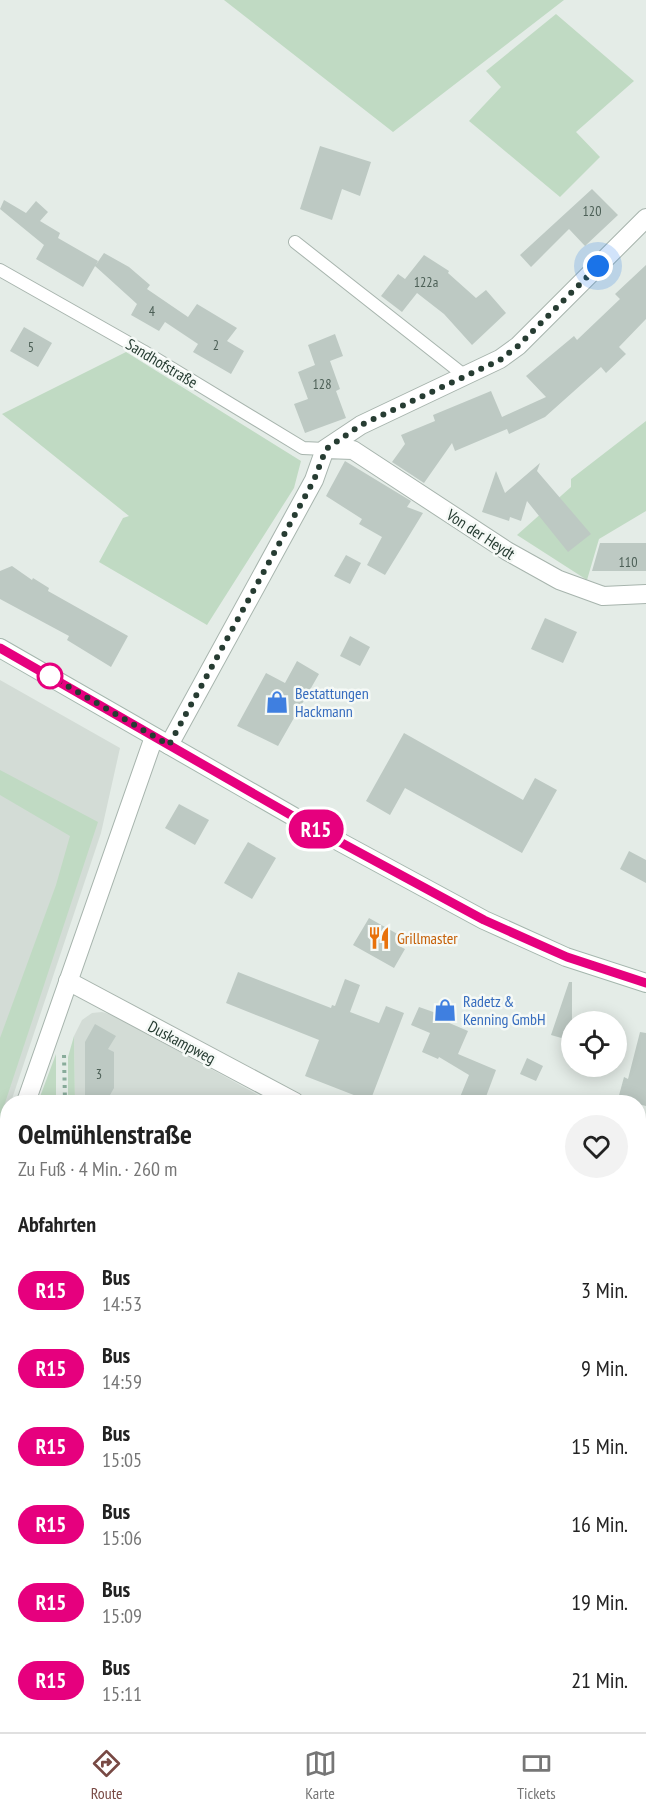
<!DOCTYPE html>
<html lang="de">
<head>
<meta charset="utf-8">
<style>
  :root { --surface:#fff; --page:#f2f2f2; --text:#222; --muted:#767676; --line:#e0e0e0; --accent:#784944 }
  body { margin:0; font-family:"PT Sans Narrow",sans-serif; background:var(--page); color:var(--text); height:100vh; display:flex; flex-direction:column; font-size:22px; white-space:nowrap }
  * { box-sizing:border-box; margin:0 }
  p { font-size:20px; color:var(--muted) }
  .icon { flex:none; width:33px; height:33px; fill:none; stroke:currentColor; stroke-width:2; stroke-linecap:round; stroke-linejoin:round }
  .map { position:relative; flex:1; overflow:hidden }
  .panel { position:absolute; left:0px; top:1095px; width:646px; height:638px; display:flex; flex-direction:column; background:var(--surface); border-radius:24px 24px 0 0; box-shadow:0 3px 15px #0003 }
  .panel>* { flex:none }
  .badge { padding:0 12px; border-radius:20px; font-size:21px; line-height:39px }
  .controls { position:absolute; left:561px; top:1011px; display:grid; gap:12px }
  .controls a { display:grid; place-items:center; width:66px; height:66px; border-radius:50%; background:var(--surface); box-shadow:0 3px 15px #0003; font-size:30px }
  .you { position:absolute; width:30px; height:30px; margin:-15px; border:4px solid #fff; border-radius:50%; background:#1a73e8; box-shadow:0 0 0 9px #1a73e833 }
  .map>.badge { position:absolute; translate:-50% -50%; box-shadow:0 0 0 3px #fff }
  h2 { padding:0 18px; font-size:22px; line-height:54px }
  .round { display:grid; place-items:center; flex:none; width:63px; height:63px; border-radius:32px; background:var(--page) }
  .overview { display:flex; align-items:center; justify-content:space-between; height:102px; padding:0 18px }
  h1 { font-size:28px; font-weight:700; line-height:45px }
  ul { padding:0; list-style:none }
  li { display:flex; align-items:center; gap:18px; height:78px; padding:0 18px }
  li div { flex:1 }
  li b { display:block; font-size:22px }
  li em { font-style:normal }
  li .badge { min-width:66px; font-weight:700; text-align:center }
  .menu { display:flex; justify-content:space-around; align-items:center; height:84px; border-top:2px solid var(--line); background:var(--surface); font-size:16px; color:var(--muted) }
  .menu a { display:grid; justify-items:center; gap:3px }
  .menu .active { color:var(--accent) }
  .map>svg:first-child { display:block }
  .built { fill:#d3dcd6 }
  .green { fill:#c0dac3 }
  .building { fill:#bdc9c3 }
  .lines { fill:none; stroke-linecap:round; stroke-linejoin:round }
  .service-casing { stroke:#a7b4ad; stroke-width:14 }
  .minor-casing { stroke:#a7b4ad; stroke-width:20 }
  .tertiary-casing { stroke:#a7b4ad; stroke-width:20 }
  .secondary-casing { stroke:#a4b6ad; stroke-width:20 }
  .path { stroke:#89ac9b; stroke-width:4; stroke-dasharray:3 4.5; stroke-linecap:butt }
  .service { stroke:#fff; stroke-width:12 }
  .minor { stroke:#fff; stroke-width:18 }
  .tertiary { stroke:#fff; stroke-width:18 }
  .secondary { stroke:#fff; stroke-width:18 }
  .rail { stroke:#61776d; stroke-width:4.5; stroke-dasharray:12 6; stroke-linecap:butt }
  .line-casing { stroke:#fff; stroke-width:14 }
  .line { stroke:#e6007e; stroke-width:9 }
  .walk { stroke:#263c32; stroke-width:6; stroke-dasharray:0 10.8 }
  .stop-dot { fill:#fff; stroke:#e6007e; stroke-width:3 }
  .labels { text-anchor:middle; stroke-width:5; stroke-linejoin:round; paint-order:stroke }
  .number-label { font-size:14px; fill:#4c5f56 }
  .street-label { font-size:16px; fill:#263c32; stroke:#f5f9f6 }
  .shop-label { font-size:16px; fill:#366cbe; stroke:#f5f9f6; text-anchor:start }
  .food-label { font-size:16px; fill:#c56008; stroke:#f5f9f6; text-anchor:start }
</style>
</head>
<body>
<div class="map">
<svg width="646" height="1732" viewBox="0 0 646 1732">
  <rect width="100%" height="100%" fill="#e4ece7"/>
  <path class="built" d="M0 680 120 748 101 833 12 1099 8 1102 0 1131Z
    M102 1012 113 1015 271 1102H75L74 1036 82 1020 92 1013Z
    M639 1603 646 1611V1638L639 1629Z"/>
  <path class="green" d="M224 0H564L393 132Z
    M556 14 634 81 576 132 600 157 560 197 469 121 501 87 486 71Z
    M126 352 301 461 294 488 207 625 99 562 123 518 129 516 2 414Z
    M646 421V511L599 539 587 580 517 535 571 487V479Z
    M0 770 98 822 0 1118V1038L56 885 70 836 0 795Z
    M74 1036 75 1102H68V1057Z
    M56 1054V1102H38Z
    M7 1232V1257L0 1268V1234Z
    M7 1308 8 1683 0 1684V1318Z
    M639 1565 646 1571V1611L639 1603Z
    M23 1725H259L254 1732H24Z
    M397 1725H568L565 1732H403Z"/>
  <path class="building" d="M320 146 371 162 360 196 342 189 332 220 300 209Z
    M592 189 618 215 585 246 569 229 531 267 520 255Z
    M4 200 26 213 36 201 48 212 40 221 60 233 58 238 98 261 83 287 36 259 44 245 0 209Z
    M104 253 129 267 150 285 147 289 188 317 197 304 237 328 227 341 244 351 231 374 193 352 198 344 165 322 159 331 131 315 137 304 95 266Z
    M424 255 449 271 448 273 476 298 486 290 506 313 472 345 444 314 417 293 402 312 381 296 398 274 405 279Z
    M646 265V319L619 347 626 354 606 373 601 367 545 417 509 434 507 429 455 451 452 443 424 483 392 462 405 444 401 435 435 421 433 415 491 391 502 417 546 397 526 376 574 336 577 340 620 299 615 294Z
    M24 327 52 343 38 367 10 351Z
    M335 334 343 356 330 361 340 389 336 391 346 418 305 433 294 404 308 399 298 372 315 365 308 345Z
    M345 461 411 501 407 507 423 513 385 575 367 565 382 537 359 524 362 519 326 496Z
    M540 463 537 471 591 534 568 552 527 501 521 521 510 517 509 521 482 512 496 471 505 493Z
    M600 543H646V571H592Z
    M346 555 361 563 350 584 334 576Z
    M12 566 32 580 33 578 49 588 48 591 128 636 111 667 67 640 69 636 0 599V571Z
    M545 618 577 632 563 663 531 649Z
    M350 636 370 647 360 666 340 656Z
    M297 661 319 674 278 746 237 726 266 673 285 683Z
    M404 733 523 800 535 778 557 790 522 853 405 788 390 815 366 801Z
    M179 804 209 820 195 845 165 828Z
    M248 842 276 858 252 899 224 883Z
    M629 851 646 860V883L620 869Z
    M369 918 401 936 397 945 405 949 394 968 353 945Z
    M238 972 331 1008 332 1005 335 1006 345 979 360 985 350 1012 379 1023 386 1006 404 1013 371 1099H364L305 1076 319 1040 226 1003Z
    M569 982H572V1041L551 1035Z
    M419 1007 442 1015 440 1019 468 1031 458 1054 496 1070 484 1102H458L469 1075 439 1057 438 1059 422 1052 430 1033 411 1025Z
    M95 1024 116 1036 108 1049 114 1052V1088L106 1102H85V1042Z
    M640 1032 646 1033V1106L618 1099 624 1077 628 1079Z
    M527 1058 543 1066 536 1081 520 1074Z"/>
  <g class="lines">
    <g class="service-casing">
      <path id="service" d="M295 242 465 376
        M0 270 143 351 303 448 325 449"/>
    </g>
    <g class="minor-casing">
      <path id="minor" d="M325 449 353 450 507 551 559 580 603 596 646 594
        M169 745 314 480 325 449 361 425 500 359 518 346 646 218
        M68 981 295 1102
        M0 1218 8 1222
        M639 1325 646 1317
        M639 1373 646 1383
        M639 1660 646 1669"/>
    </g>
    <g class="tertiary-casing">
      <path id="tertiary" d="M26 1102 154 737
        M0 1177 8 1155"/>
    </g>
    <g class="secondary-casing">
      <path id="secondary" d="M0 648 303 822 484 920 566 957 646 983"/>
    </g>
    <path class="path" d="M64 1055 65 1102
      M0 1275 8 1266"/>
    <use href="#service" class="service"/>
    <use href="#minor" class="minor"/>
    <use href="#tertiary" class="tertiary"/>
    <use href="#secondary" class="secondary"/>
    <path class="rail" d="M0 1167 8 1170
      M639 1618 646 1627"/>
  </g>
  <g class="lines">
    <g class="line-casing">
      <path id="line" d="M0 648 303 822 484 920 567 957 646 983"/>
    </g>
    <use href="#line" class="line"/>
    <path class="walk" d="M50 676 169 745 314 480 326 449 361 425 500 360 518 346 598 266"/>
  </g>
  <defs>
    <g id="shop-bare" transform="scale(1.8)"><path d="M-5-2.5h2.3a2.7 3.5 0 0 1 5.4 0H5L5.5 6h-11ZM-1.5-2.5h3a1.5 2.3 0 0 0-3 0Z" fill="#3f7fe0" stroke="#f5f9f6" stroke-width="2.5" paint-order="stroke"/></g>
    <g id="restaurant-bare" transform="scale(1.8)"><path d="M-5-6h1v4h1v-4h1v4h1v-4h1v5L-1.5 .5V6h-2V.5L-5-1ZM5-6V6H3V1.5H1.5Q1.5-4 5-6Z" fill="#e8710a" stroke="#f5f9f6" stroke-width="2.5" paint-order="stroke"/></g>
  </defs>
  <g fill-rule="evenodd">
    <use href="#shop-bare" x="277" y="702"/>
    <use href="#restaurant-bare" x="379" y="938"/>
    <use href="#shop-bare" x="445" y="1010"/>
  </g>
  <circle class="stop-dot" cx="50" cy="676" r="12"/>
  <g class="labels">
    <g class="number-label">
      <text x="592" y="216">120</text>
      <text x="426" y="287">122a</text>
      <text x="152" y="316">4</text>
      <text x="216" y="350">2</text>
      <text x="31" y="352">5</text>
      <text x="322" y="389">128</text>
      <text x="628" y="567">110</text>
      <text x="99" y="1079">3</text>
    </g>
    <g class="street-label">
      <text transform="translate(162 363) rotate(31)" y="6">Sandhofstraße</text>
      <text transform="translate(481 534) rotate(33)" y="6">Von der Heydt</text>
      <text transform="translate(182 1042) rotate(28)" y="6">Duskampweg</text>
    </g>
    <g class="shop-label">
      <text x="295" y="699">Bestattungen<tspan x="295" dy="18">Hackmann</tspan></text>
      <text x="463" y="1007">Radetz &amp;<tspan x="463" dy="18">Kenning GmbH</tspan></text>
    </g>
    <g class="food-label">
      <text x="397" y="944">Grillmaster</text>
    </g>
  </g>
</svg>
<div class="controls">
<a><svg class="icon" aria-label="locate" viewBox="0 0 24 24"><circle cx="12" cy="12" r="6"/><path d="M12 2v4M12 18v4M2 12h4M18 12h4"/></svg></a>
</div>
<div class="you" style="left:598px;top:266px"></div>
<b class="badge" style="left:316px;top:829px;background:#e6007e;color:#fff">R15</b>
<section class="panel">
<div class="overview"><div><h1>Oelmühlenstraße</h1><p>Zu Fuß · 4 Min. · 260 m</p></div><a class="round"><svg class="icon" aria-label="heart" viewBox="0 0 24 24"><path d="M12 20l-8-8c-3-5 5-10 8-4 3-6 11-1 8 4z"/></svg></a></div>
<h2>Abfahrten</h2>
<ul>
<li><span class="badge" style="background:#e6007e;color:#fff">R15</span><div><b>Bus</b><p>14:53</p></div><em>3 Min.</em></li>
<li><span class="badge" style="background:#e6007e;color:#fff">R15</span><div><b>Bus</b><p>14:59</p></div><em>9 Min.</em></li>
<li><span class="badge" style="background:#e6007e;color:#fff">R15</span><div><b>Bus</b><p>15:05</p></div><em>15 Min.</em></li>
<li><span class="badge" style="background:#e6007e;color:#fff">R15</span><div><b>Bus</b><p>15:06</p></div><em>16 Min.</em></li>
<li><span class="badge" style="background:#e6007e;color:#fff">R15</span><div><b>Bus</b><p>15:09</p></div><em>19 Min.</em></li>
<li><span class="badge" style="background:#e6007e;color:#fff">R15</span><div><b>Bus</b><p>15:11</p></div><em>21 Min.</em></li>
</ul>
</section>
</div>
<nav class="menu">
<a class="active"><svg class="icon" aria-label="directions" viewBox="0 0 24 24"><path d="M12 3l9 9-9 9-9-9zM9 14v-3h6M13 9l2 2-2 2"/></svg>Route</a>
<a><svg class="icon" aria-label="map" viewBox="0 0 24 24"><path d="M3 6l6-2 6 2 6-2v14l-6 2-6-2-6 2zM9 4v14M15 6v14"/></svg>Karte</a>
<a><svg class="icon" aria-label="tickets" viewBox="0 0 24 24"><path d="M3 7h18v10H3zM15 7v10"/></svg>Tickets</a>
</nav>
</body>
</html>
